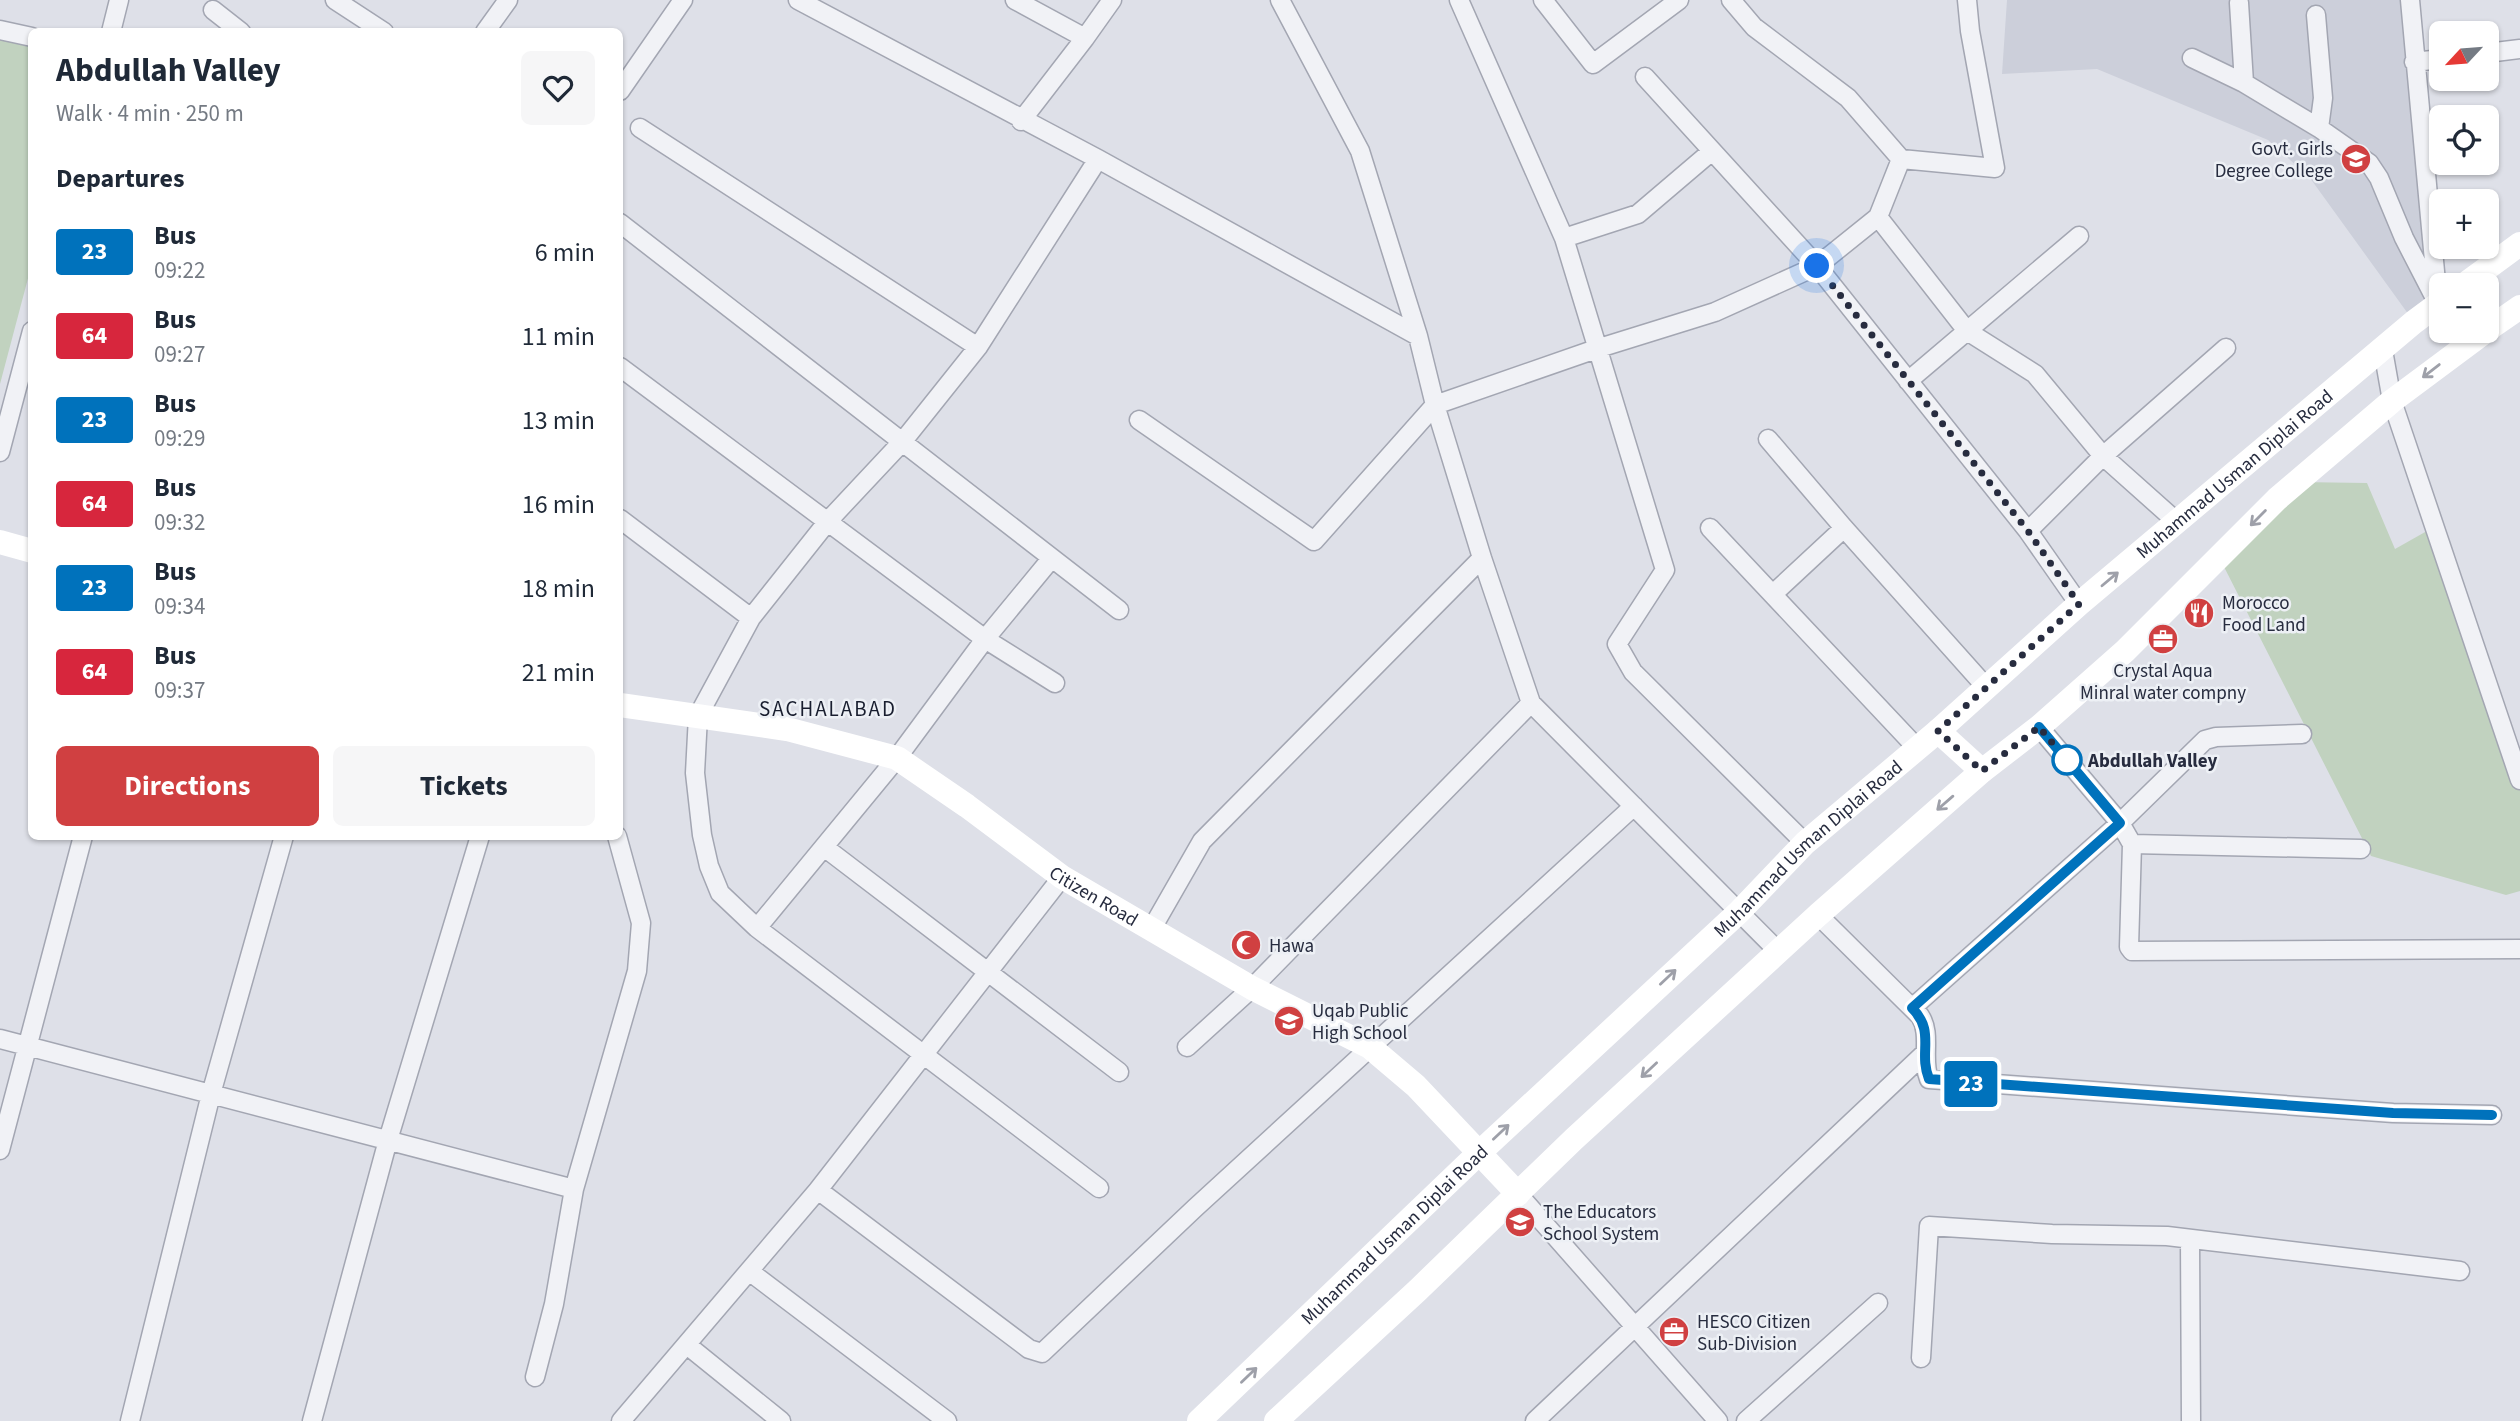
<!DOCTYPE html>
<html lang="en">
<head>
<meta charset="utf-8">
<style>
  :root { --surface:#fff; --page:#f6f6f7; --text:#1f2937; --muted:#747a83; --accent:#d04041 }
  body { margin:0; font-family:"Source Sans 3",sans-serif; background:var(--page); color:var(--text); height:100vh; display:flex; flex-direction:column; font-size:26px; white-space:nowrap }
  * { box-sizing:border-box; margin:0 }
  p { font-size:23px; color:var(--muted) }
  .icon { flex:none; width:38px; height:38px; fill:none; stroke:currentColor; stroke-width:2; stroke-linecap:round; stroke-linejoin:round }
  .map { position:relative; flex:1; overflow:hidden }
  .sheet { position:absolute; left:28px; top:28px; width:595px; height:812px; display:flex; flex-direction:column; background:var(--surface); border-radius:10px; box-shadow:0 2px 5px #0004 }
  .sheet>* { flex:none }
  .badge { padding:0 14px; border-radius:5px; font-size:24px; line-height:46px }
  .needle { width:46px; rotate:244deg }
  .fabs { position:absolute; left:2429px; top:21px; display:grid; gap:14px }
  .fabs a { display:grid; place-items:center; width:70px; height:70px; border-radius:10px; background:var(--surface); box-shadow:0 2px 5px #0004; font-size:35px }
  .you { position:absolute; width:35px; height:35px; margin:-18px; border:5px solid #fff; border-radius:50%; background:#1a73e8; box-shadow:0 0 0 10px #1a73e833 }
  .map>.badge { position:absolute; translate:-50% -50%; box-shadow:0 0 0 4px #fff }
  h2 { padding:0 28px; font-size:26px; line-height:63px }
  .round { display:grid; place-items:center; flex:none; width:74px; height:74px; border-radius:10px; background:var(--page) }
  .overview { display:flex; align-items:center; justify-content:space-between; height:119px; padding:0 28px }
  h1 { font-size:33px; font-weight:700; line-height:52px }
  .cta { display:flex; gap:14px; margin-top:auto; padding:14px 28px }
  .cta a { flex:1; height:80px; border-radius:10px; background:var(--accent); color:#fff; font-size:28px; font-weight:700; line-height:80px; text-align:center }
  .cta a+a { background:var(--page); color:var(--text) }
  ul { padding:0; list-style:none }
  li { display:flex; align-items:center; gap:21px; height:84px; padding:0 28px }
  li div { flex:1 }
  li b { display:block; font-size:26px }
  li em { font-style:normal }
  li .badge { min-width:77px; font-weight:700; text-align:center }
  .map>svg:first-child { display:block }
  .built { fill:#cccfda }
  .green { fill:#c1d2bf }
  .lines { fill:none; stroke-linecap:round; stroke-linejoin:round }
  .street-casing { stroke:#a3a6b2; stroke-width:21 }
  .street { stroke:#f1f2f6; stroke-width:18 }
  .secondary { stroke:#fff; stroke-width:24 }
  .oneway { stroke:#9ea0a9 }
  .line-casing { stroke:#fff; stroke-width:16 }
  .line { stroke:#0072bc; stroke-width:10 }
  .walk { stroke:#272c3f; stroke-width:7; stroke-dasharray:0 12.6 }
  .stop-dot { fill:#fff; stroke:#0072bc; stroke-width:3.5 }
  .labels { text-anchor:middle; stroke-width:5; stroke-linejoin:round; paint-order:stroke }
  .poi-label { font-size:19px; fill:#272c3f; stroke:#edf0f5; text-anchor:start }
  .street-label { font-size:19px; fill:#272c3f; stroke:#edf0f5 }
  .stop-label { font-size:19px; font-weight:bold; fill:#272c3f; stroke:#edf0f5; text-anchor:start }
  .neighbourhood-label { font-size:21px; letter-spacing:2px; fill:#191e2f; stroke:#edf0f5 }
</style>
</head>
<body>
<div class="map">
<svg width="2520" height="1421" viewBox="0 0 2520 1421">
  <rect width="100%" height="100%" fill="#dee0e8"/>
  <path class="built" d="M2007 0H2410L2438 304 2414 322 2310 178 2268 140 2097 69 2002 74Z"/>
  <path class="green" d="M0 37 32 44 31 267 0 384Z
    M2297 482 2367 483 2395 549 2434 527 2520 780V891L2506 895 2371 856 2219 557Z"/>
  <g class="lines">
    <g class="street-casing">
      <path id="street" d="M335 0 384 32
        M798 0 1098 159 1418 336
        M1015 0 1085 38
        M1280 0 1360 151 1418 336 1435 405 1482 558 1531 703 1778 951
        M1459 0 1564 238 1665 570 1617 644 1633 672 1805 843
        M1543 0 1593 64 1679 0
        M1731 0 1754 27 1848 98 1901 159 1995 168 1970 31 1967 0
        M2239 3 2244 83 2319 128
        M213 10 241 32
        M2316 15 2323 98 2319 128 2369 163 2379 178 2404 238 2438 304 2410 0
        M0 30 32 37
        M111 32 119 0
        M485 32 508 0
        M2487 53 2520 49
        M2192 58 2244 83
        M2414 62 2441 59
        M1645 77 1817 266 2028 531
        M620 91 683 0
        M1021 121 1085 38 1112 0
        M640 128 978 347
        M1878 217 1967 331 2035 374 2103 456 2177 522
        M620 223 1119 610
        M1564 238 1638 214 1712 151
        M2383 350 2392 401 2520 780
        M620 367 985 639 1055 683
        M1908 381 2079 236
        M1139 420 1314 541 1435 405 1596 349 1715 312 1817 266 1878 217 1901 159
        M1768 439 1844 528 1986 687
        M0 452 32 331
        M620 519 751 618
        M1710 528 1917 748
        M1051 559 985 639 897 758 757 928 720 893 709 866 702 835 695 773 698 716 751 618 828 521 903 441 978 347 1098 159
        M1773 594 1844 528
        M2079 604 2028 531 2103 456 2226 348
        M2039 727 2120 823 2132 844 2129 947 2132 951 2520 949
        M2132 844 2361 849
        M824 847 1119 1072
        M1818 915 1920 1016C1932 1034 1921 1059 1929 1079L2393 1113 2492 1115
        M757 928 1099 1188
        M1151 930 1202 841 1482 558
        M1912 1008 2120 823 2205 740 2216 737 2302 734
        M0 1039 574 1189
        M1187 1047 1252 988 1531 703
        M0 1150 83 836
        M818 1190 1029 1349 1042 1353 1195 1208 1634 806
        M1518 1194 1718 1421
        M2190 1240 2191 1421
        M749 1271 947 1421
        M687 1345 781 1421
        M1921 1358 1929 1226 2052 1234 2167 1236 2460 1271
        M535 1377 554 1304 574 1189 637 971 641 923 617 836
        M130 1421 211 1094 284 836
        M312 1421 388 1140 480 836
        M621 1421 818 1190 1062 877
        M1535 1421 1925 1053
        M1746 1421 1878 1303"/>
    </g>
    <use href="#street" class="street"/>
    <g class="secondary">
      <path d="M2464 285 2520 244"/>
      <path d="M2487 330 2520 307"/>
      <path d="M0 542 32 551"/>
      <path id="s1" d="M620 705 787 729 897 758 967 806 1062 877 1252 988 1370 1047 1416 1086 1518 1194"/>
      <path d="M1938 731 1982 771"/>
      <path id="s2" d="M1199 1421 1479 1153 1739 912 1805 843 1938 731 2079 604 2414 322 2441 302"/>
      <path d="M1276 1421 1418 1290 1574 1139 1818 915 1982 771 2039 727 2125 651 2277 499 2392 401 2486 331"/>
    </g>
  </g>
  <defs><path id="oneway-shaft" d="M-6 0H5M1.5-3L5.5 0L1.5 3" fill="none" stroke-width="1.6" stroke-linecap="round" stroke-linejoin="round" transform="scale(1.75)"/></defs>
  <g class="oneway">
    <use href="#oneway-shaft" transform="translate(2431 371) rotate(142)"/>
    <use href="#oneway-shaft" transform="translate(2258 518) rotate(135)"/>
    <use href="#oneway-shaft" transform="translate(2110 579) rotate(-40)"/>
    <use href="#oneway-shaft" transform="translate(1945 803) rotate(139)"/>
    <use href="#oneway-shaft" transform="translate(1668 977) rotate(-43)"/>
    <use href="#oneway-shaft" transform="translate(1649 1070) rotate(137)"/>
    <use href="#oneway-shaft" transform="translate(1501 1132) rotate(-43)"/>
    <use href="#oneway-shaft" transform="translate(1249 1375) rotate(-44)"/>
  </g>
  <g class="lines">
    <g class="line-casing">
      <path id="line" d="M2039 727 2120 823 1912 1008C1936 1032 1918 1052 1929 1079L2393 1113 2492 1115"/>
    </g>
    <use href="#line" class="line"/>
    <path class="walk" d="M1817 266 2028 531 2079 604 1938 731 1982 771 2039 727 2071 765 2067 760"/>
  </g>
  <defs>
    <g id="school-disc" transform="scale(1.575)"><circle r="9.5" fill="#d04041" stroke="#edf0f5"/><path d="M0-5L7-2L0 1L-7-2ZM-4 1L0 2.5L4 1V4Q0 6-4 4Z" fill="#fff"/></g>
    <g id="restaurant-disc" transform="scale(1.575)"><circle r="9.5" fill="#d04041" stroke="#edf0f5"/><path d="M-5-6h1v4h1v-4h1v4h1v-4h1v5L-1.5 .5V6h-2V.5L-5-1ZM5-6V6H3V1.5H1.5Q1.5-4 5-6Z" fill="#fff"/></g>
    <g id="office-disc" transform="scale(1.575)"><circle r="9.5" fill="#d04041" stroke="#edf0f5"/><path d="M-6-3h4V-5.5h4V-3h4V5H-6ZM-1-4.5V-3h2v-1.5ZM-6 0V1H6V0Z" fill="#fff"/></g>
    <g id="mosque-disc" transform="scale(1.575)"><circle r="9.5" fill="#d04041" stroke="#edf0f5"/><path d="M3.5-4.9A6 6 0 1 0 3.5 4.9A5 5 0 1 1 3.5-4.9Z" fill="#fff"/></g>
  </defs>
  <g fill-rule="evenodd">
    <use href="#school-disc" x="2356" y="159"/>
    <use href="#restaurant-disc" x="2199" y="613"/>
    <use href="#office-disc" x="2163" y="639"/>
    <use href="#mosque-disc" x="1246" y="945"/>
    <use href="#school-disc" x="1289" y="1021"/>
    <use href="#school-disc" x="1520" y="1222"/>
    <use href="#office-disc" x="1674" y="1332"/>
  </g>
  <circle class="stop-dot" cx="2067" cy="760" r="14"/>
  <g class="labels">
    <g class="poi-label">
      <text x="2333" y="155" text-anchor="end">Govt. Girls<tspan x="2333" dy="22">Degree College</tspan></text>
      <text x="2222" y="609">Morocco<tspan x="2222" dy="22">Food Land</tspan></text>
      <text x="2163" y="677" text-anchor="middle">Crystal Aqua<tspan x="2163" dy="22">Minral water compny</tspan></text>
      <text x="1269" y="952">Hawa</text>
      <text x="1312" y="1017">Uqab Public<tspan x="1312" dy="22">High School</tspan></text>
      <text x="1543" y="1218">The Educators<tspan x="1543" dy="22">School System</tspan></text>
      <text x="1697" y="1328">HESCO Citizen<tspan x="1697" dy="22">Sub-Division</tspan></text>
    </g>
    <g class="street-label">
      <text dy="7" stroke="none"><textPath href="#s2" startOffset="1404">Muhammad Usman Diplai Road</textPath></text>
      <text dy="7" stroke="none"><textPath href="#s2" startOffset="836">Muhammad Usman Diplai Road</textPath></text>
      <text dy="7" stroke="none"><textPath href="#s1" startOffset="523">Citizen Road</textPath></text>
      <text dy="7" stroke="none"><textPath href="#s2" startOffset="270">Muhammad Usman Diplai Road</textPath></text>
    </g>
    <g class="stop-label">
      <text x="2088" y="767">Abdullah Valley</text>
    </g>
    <g class="neighbourhood-label">
      <text x="828" y="716">SACHALABAD</text>
    </g>
  </g>
</svg>
<div class="fabs">
<a><svg class="needle" viewBox="-14 -14 28 28"><path d="M0-13l5 13h-10z" fill="#e53935"/><path d="M0 13l5-13h-10z" fill="#747a83"/></svg></a>
<a><svg class="icon" aria-label="locate" viewBox="0 0 24 24"><circle cx="12" cy="12" r="6"/><path d="M12 2v4M12 18v4M2 12h4M18 12h4"/></svg></a>
<a>+</a>
<a>−</a>
</div>
<div class="you" style="left:1817px;top:266px"></div>
<b class="badge" style="left:1971px;top:1084px;background:#0072bc;color:#fff">23</b>
<section class="sheet">
<div class="overview"><div><h1>Abdullah Valley</h1><p>Walk · 4 min · 250 m</p></div><a class="round"><svg class="icon" aria-label="heart" viewBox="0 0 24 24"><path d="M12 20l-8-8c-3-5 5-10 8-4 3-6 11-1 8 4z"/></svg></a></div>
<h2>Departures</h2>
<ul>
<li><span class="badge" style="background:#0072bc;color:#fff">23</span><div><b>Bus</b><p>09:22</p></div><em>6 min</em></li>
<li><span class="badge" style="background:#d7263d;color:#fff">64</span><div><b>Bus</b><p>09:27</p></div><em>11 min</em></li>
<li><span class="badge" style="background:#0072bc;color:#fff">23</span><div><b>Bus</b><p>09:29</p></div><em>13 min</em></li>
<li><span class="badge" style="background:#d7263d;color:#fff">64</span><div><b>Bus</b><p>09:32</p></div><em>16 min</em></li>
<li><span class="badge" style="background:#0072bc;color:#fff">23</span><div><b>Bus</b><p>09:34</p></div><em>18 min</em></li>
<li><span class="badge" style="background:#d7263d;color:#fff">64</span><div><b>Bus</b><p>09:37</p></div><em>21 min</em></li>
</ul>
<div class="cta"><a>Directions</a><a>Tickets</a></div>
</section>
</div>
</body>
</html>
